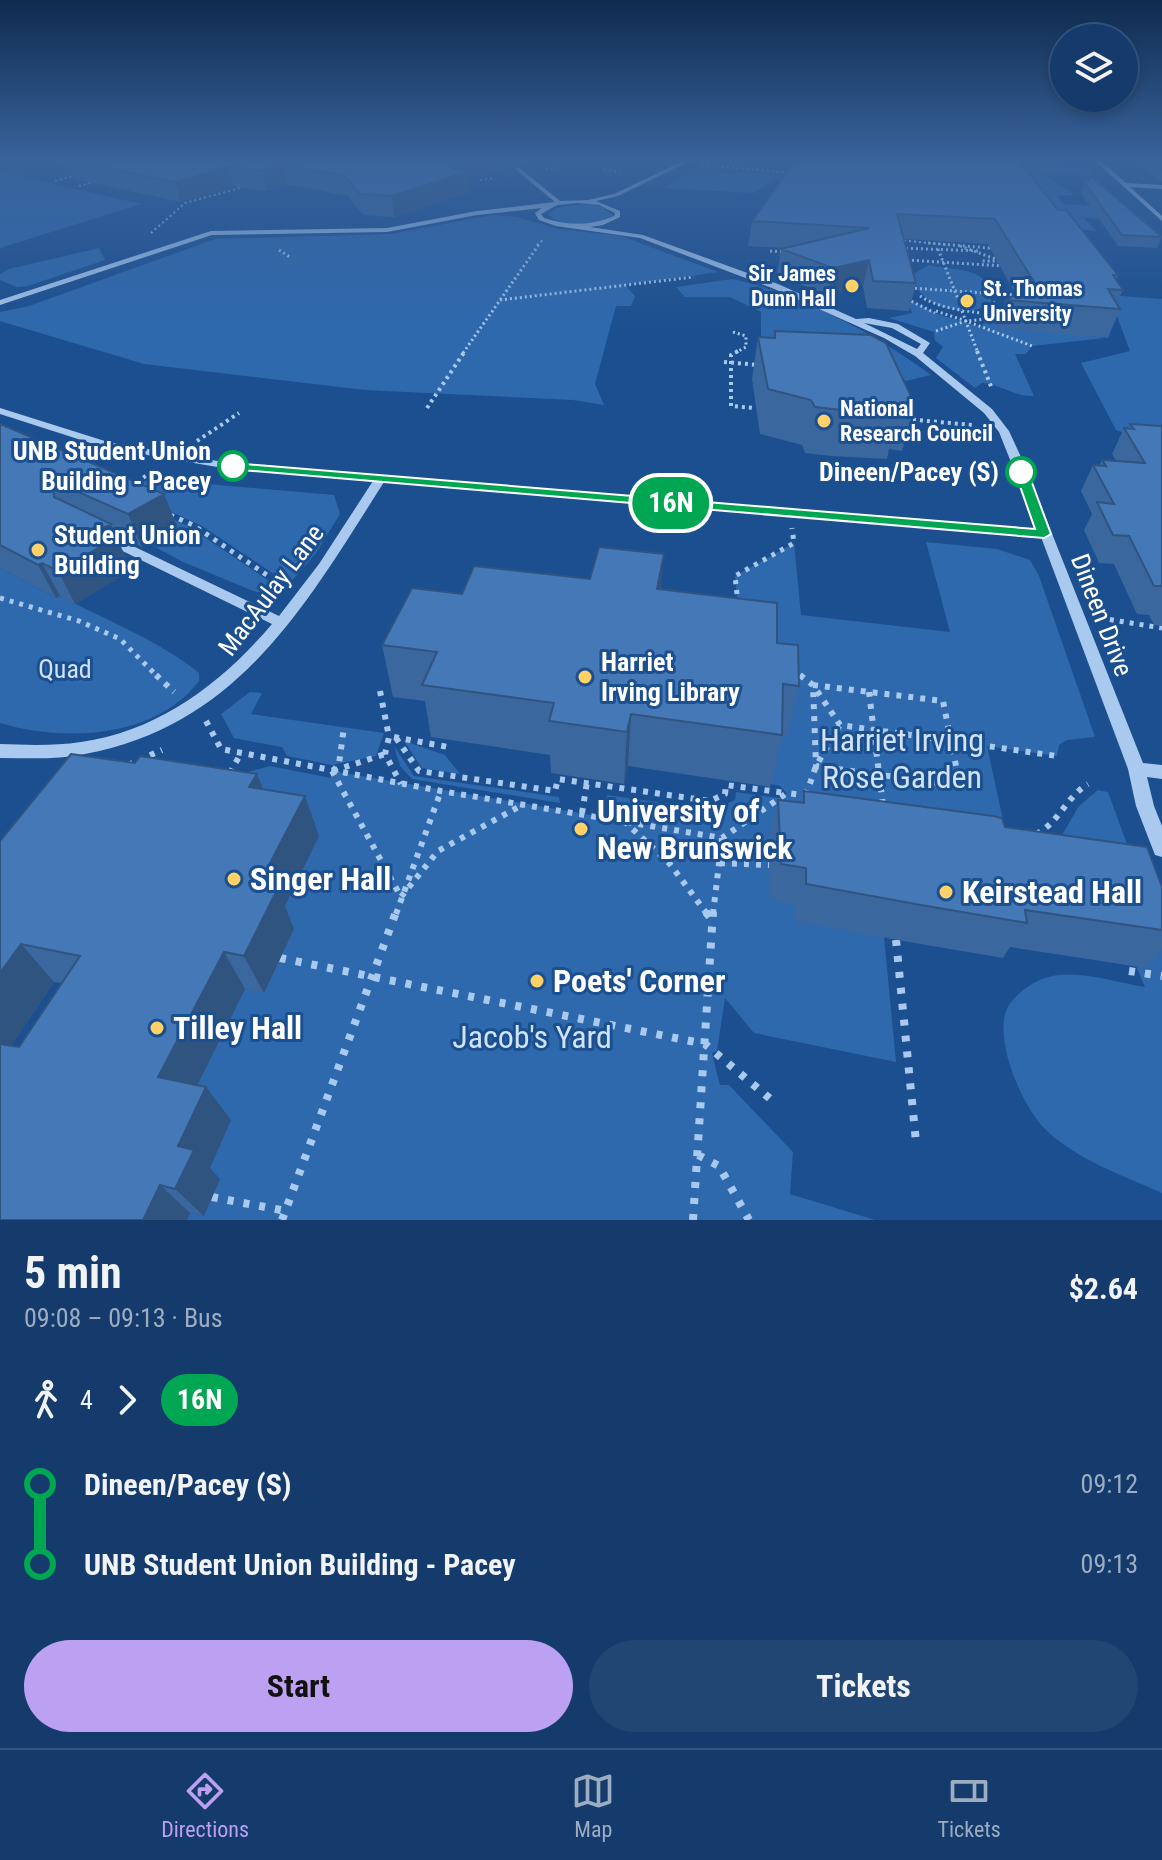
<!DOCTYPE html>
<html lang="en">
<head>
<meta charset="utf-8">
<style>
  :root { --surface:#143b6b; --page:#214673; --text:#f1f3f6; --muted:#9dadc1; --line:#33557e; --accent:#bca0f2 }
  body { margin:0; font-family:"Roboto Condensed",sans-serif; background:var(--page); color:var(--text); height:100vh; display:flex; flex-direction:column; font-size:30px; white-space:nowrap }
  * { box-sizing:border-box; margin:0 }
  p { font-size:26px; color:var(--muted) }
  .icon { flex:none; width:44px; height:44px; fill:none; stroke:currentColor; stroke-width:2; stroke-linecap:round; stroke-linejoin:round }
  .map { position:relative; height:1220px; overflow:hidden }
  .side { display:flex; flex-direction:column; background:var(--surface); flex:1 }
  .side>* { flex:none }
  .badge { padding:0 16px; border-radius:26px; font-size:28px; line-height:52px }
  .buttons { position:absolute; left:1050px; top:24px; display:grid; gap:16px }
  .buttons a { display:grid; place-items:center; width:88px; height:88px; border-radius:50%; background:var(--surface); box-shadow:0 4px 12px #0003,0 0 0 2px var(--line); font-size:40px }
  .map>.badge { position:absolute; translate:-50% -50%; box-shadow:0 0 0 4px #fff }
  .legs { display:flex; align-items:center; gap:12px; height:88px; padding:0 24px; font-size:26px }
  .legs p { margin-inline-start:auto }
  .head { display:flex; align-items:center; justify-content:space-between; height:136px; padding:0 24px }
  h1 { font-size:44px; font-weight:700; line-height:60px }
  .action { display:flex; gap:16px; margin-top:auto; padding:16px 24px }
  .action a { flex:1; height:92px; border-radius:48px; background:var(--accent); color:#111; font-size:32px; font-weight:700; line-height:92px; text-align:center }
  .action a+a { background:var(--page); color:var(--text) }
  ul { padding:0 24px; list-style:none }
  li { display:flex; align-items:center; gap:28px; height:80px; font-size:30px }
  li i { display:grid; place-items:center; width:12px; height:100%; margin:0 10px; background:currentColor }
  li i::after { content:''; width:20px; height:20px; margin:-10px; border:6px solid; border-radius:50%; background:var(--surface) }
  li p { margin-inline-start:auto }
  li:first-child i { background:linear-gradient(#0000 50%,currentColor 0) }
  li:last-child i { background:linear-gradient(currentColor 50%,#0000 0) }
  .tab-bar { display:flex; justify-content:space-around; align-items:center; height:112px; border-top:2px solid var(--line); background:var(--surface); font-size:22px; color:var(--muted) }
  .tab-bar a { display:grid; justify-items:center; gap:4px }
  .tab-bar .on { color:var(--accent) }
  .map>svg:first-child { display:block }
  .green { fill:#2e69ad }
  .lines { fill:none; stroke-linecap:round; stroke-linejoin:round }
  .path-far5 { stroke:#a9c9ee; stroke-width:2; stroke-dasharray:2 3; stroke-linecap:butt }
  .path-far4 { stroke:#a9c9ee; stroke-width:3; stroke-dasharray:2 3; stroke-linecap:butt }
  .path-far3 { stroke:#a9c9ee; stroke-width:4; stroke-dasharray:3 4; stroke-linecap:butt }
  .path-far2 { stroke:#a9c9ee; stroke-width:5; stroke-dasharray:4 6; stroke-linecap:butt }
  .path-far1 { stroke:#a9c9ee; stroke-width:6; stroke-dasharray:5 7; stroke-linecap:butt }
  .path { stroke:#a9c9ee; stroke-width:8; stroke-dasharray:6 10; stroke-linecap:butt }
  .minor { fill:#a9c9ee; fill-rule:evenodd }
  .wall { fill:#3a679d; fill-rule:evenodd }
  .shaded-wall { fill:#305480 }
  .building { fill:#4478b7; stroke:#305480; stroke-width:2 }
  .line-1 { fill:#00a651; stroke:#fff; stroke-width:2 }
  .poi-dot { fill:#ffd166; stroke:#1b4f8f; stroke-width:3 }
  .stop-1-dot { fill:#fff; stroke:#00a651; stroke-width:4 }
  .labels { text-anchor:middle; stroke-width:6; stroke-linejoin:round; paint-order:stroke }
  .far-poi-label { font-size:22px; font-weight:bold; fill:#fff; stroke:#1b4f8f; text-anchor:start }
  .stop-label { font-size:26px; font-weight:bold; fill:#fff; stroke:#1b4f8f; text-anchor:end }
  .poi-label { font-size:26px; font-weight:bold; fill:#fff; stroke:#1b4f8f; text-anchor:start }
  .street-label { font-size:26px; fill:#fff; stroke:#1b4f8f }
  .park-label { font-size:26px; fill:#cfe3fa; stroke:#1b4f8f }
  .near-park-label { font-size:32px; fill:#cfe3fa; stroke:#1b4f8f }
  .near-poi-label { font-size:32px; font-weight:bold; fill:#fff; stroke:#1b4f8f; text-anchor:start }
</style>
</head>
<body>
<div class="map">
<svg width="1162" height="1220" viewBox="0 0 1162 1220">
  <rect width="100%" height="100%" fill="#1b4f8f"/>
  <path class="green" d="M1007 166 1088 168 1095 176 1042 174 1075 195 1057 196 1064 204 1125 208 1147 221 1084 218 1096 231 1054 227Z
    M0 172 141 204 0 248Z
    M746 172 793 178 776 179 754 193 661 188 686 176Z
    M584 204 602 207 613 215C598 227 561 229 548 214L557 208Z
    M493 215 517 217 558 229 621 236 718 272 625 285 635 296 631 306H616L595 384 604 405 573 400 365 390 144 364 0 321V312L29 306 215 239 391 234Z
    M99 248 105 260 28 286 17 287 0 280V274L9 269Z
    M929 265C951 271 994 265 991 302 974 318 934 310 920 292 916 288 915 280 913 274Z
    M732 279C799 293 877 335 931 375L906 381 900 376 761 338V312L730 297H685L676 287Z
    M1109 295 1162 299V447L1116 430 1081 363 1130 351Z
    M907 299 940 315 981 327 985 321C1025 318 1065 335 1105 338L1032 346 1026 354H1015L1034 396C1015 397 1000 384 982 383L975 388 936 358 943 347 935 340 934 332 889 318 912 313Z
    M150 479 334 495 340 514 316 553 289 584 202 526 133 494 141 483Z
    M109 491 188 526 281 589 266 594 253 591 181 561 148 543Z
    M926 542 997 549 1030 560 1039 576 1095 737 1067 740 1059 745 1057 756 987 746 1003 820 985 817 972 826 1062 835 1079 806 1098 790 1108 792 1162 940V1193C1122 1175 1077 1160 1045 1129 1022 1106 995 1043 1006 1011 1011 997 1030 984 1042 979 1072 967 1114 982 1145 987L1136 966 1146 967 770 900 795 904 884 937 896 1062 754 1033 725 998 717 1051 712 1053 720 1085H729L793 1152 790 1194 875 1220H187L190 1213 204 1216 206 1176 185 1110 245 989 264 992 276 925 244 773 270 766 331 778 332 771 603 817 607 795 713 810 735 800 736 792 779 798 787 793 780 786 770 784 771 736 786 738 738 609 735 576 794 543 801 615 950 632Z
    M0 568 56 598 60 596C107 621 157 639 199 673V681C155 739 63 742 0 723Z
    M250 692 262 693 251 714 384 733 376 756 332 765 287 756 282 747 234 738 221 714Z
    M404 741 445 755 460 774 422 768Z
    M394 746 414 776 559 797 560 803 412 779 400 766Z"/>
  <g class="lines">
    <path class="path-far5" d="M702 165 792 173
      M546 169 557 168
      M604 170 620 172
      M480 180 495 178
      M55 181 77 175
      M79 186 97 181
      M151 233 185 203 240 188
      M899 240 950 245
      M537 245 544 239"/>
    <path class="path-far4" d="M928 243 989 248 996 245
      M960 246 1001 261H980
      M901 248 981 251
      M938 249 958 299
      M279 250 290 257
      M770 251 785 252
      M907 260 1004 266
      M910 288 1016 295
      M920 296C946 313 976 309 1005 319
      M907 299 935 313
      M500 300 694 277
      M936 311 966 321 996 318
      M962 311 978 353
      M982 311 995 302
      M936 331 966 321 1032 346
      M733 332 746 336V347L735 353
      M463 353 540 243"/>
    <path class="path-far3" d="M738 351 731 355V406L755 408
      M977 351 992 389
      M724 362 759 365
      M427 408 465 351
      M906 419 972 425
      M197 441 239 413
      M132 486 147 475"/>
    <path class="path-far2" d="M170 515 193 525 283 586
      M0 598 79 621 120 639 158 677
      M738 604 735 576 794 543 792 528
      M1100 618 1162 628
      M795 671 802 677"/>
    <path class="path-far1" d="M156 675 174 692
      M800 675 813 685 840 725 1057 756
      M813 685 943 701 960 786 816 766Z
      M380 691 389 737 385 754 401 784
      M869 692 883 806
      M206 721 221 749 441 791 722 838 787 793 809 796
      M394 737 448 747
      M396 738 419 771 555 791 558 779 710 801 725 794 726 785 786 793
      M128 765 162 750
      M332 771 401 897 438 851 524 804
      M333 771 385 754
      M333 771 339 764 344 727
      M230 773 241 753
      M806 795 816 766 840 725
      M582 813 587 782
      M624 821 670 864 707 914
      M1036 834C1059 823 1066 797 1088 784
      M720 863 769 865
      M396 914 441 791
      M713 914 722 838"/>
    <path class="path" d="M706 912 712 920
      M896 940 916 1142
      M280 958 705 1044 774 1102
      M1129 971 1162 976
      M698 1155 719 1166 749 1220
      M212 1197 286 1211
      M282 1220 396 912
      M693 1220 713 912"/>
    <path class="minor" d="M685 160H692L618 196 596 201 620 211V217L603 225 590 227 643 235 778 284 856 319 869 318 898 324 930 343 923 353 992 409 1009 431 1026 468 1143 763 1162 765V779L1147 777 1154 806 1162 826V857L1155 855 1136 806 1128 769 1041 537 384 482C307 603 239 726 85 754 57 760 28 758 0 758V744C27 745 54 746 81 742 159 731 222 683 272 624L102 541 100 538 102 535H110L279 616 319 564 373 481 229 469 106 448 0 414V408L108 442 229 463 1038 530 999 432 984 413 915 356 884 338 772 288 640 238 556 226 539 220 535 213 542 208 477 215 387 232 212 235 0 305V300L211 231 387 228 477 211 555 202 515 169 517 166 560 201 588 200 614 194ZM578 203 599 205 615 213 614 216C591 226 568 226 544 218L541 214 557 205ZM864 323 892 328 921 344 917 349Z
      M1094 160H1100L1126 183 1162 185V189L1130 187 1162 216V221Z"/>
  </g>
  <path class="wall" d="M43 160H529V166L517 163 512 169 468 176 469 192 394 217 363 215 348 196 287 184 266 191 233 186 181 202 74 179 70 167Z
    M1136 160H1162V181Z
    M795 161 1058 210 1118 275 1116 280 1123 290 1117 303 1120 309 1108 338 996 328 1006 300 1016 295 988 244 904 239 916 283 909 311 867 308 863 286 828 295 777 275 781 249 785 248 748 246 752 221Z
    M1085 183 1162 237 1157 248 1118 246 1081 193Z
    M775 331 915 405 902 451 889 449 887 459 831 456 805 453 802 445 760 434 752 379 758 337 774 338Z
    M0 424 177 526 142 547 116 535 131 570 75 604 60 596 56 598 0 568Z
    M1130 424 1162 426V626L1154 625 1149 615 1137 614 1114 564 1099 563 1084 530 1092 514 1081 491 1093 465 1099 466 1102 460 1116 461 1112 454 1124 428 1128 429Z
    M661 590 777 643 799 686 786 738H782L770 787 628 766 624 784 551 773 550 755 431 737 425 701 393 697 382 645 462 594Z
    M263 789 319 836 285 906 294 929 264 993 245 989 198 1085 206 1087 231 1120 210 1168 220 1179 204 1216 190 1213 187 1220H0V841ZM54 982 62 983 19 1047 11 1046Z
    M804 791 1005 827 1162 887V950L1146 968 1010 947 1003 958 903 941 794 921 795 904 770 900 769 838 778 800 801 803Z"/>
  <path class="shaded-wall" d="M452 160H516L517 163 512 169 468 176 469 192 394 217 392 196Z
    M283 165 287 184 266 191 262 171Z
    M228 167 233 186 181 202 175 182Z
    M869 260 863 286 828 295 833 268Z
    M164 494 177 526 142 547 128 514Z
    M111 524 131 570 75 604 58 571 101 529Z
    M664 554 660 604 657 589Z
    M42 563 60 596 56 598 38 565Z
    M631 714 628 766 624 784 627 732Z
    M257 774 273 814 249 787Z
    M305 796 319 836 285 906 294 929 264 993 244 956 258 886Z
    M21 944 54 982 0 1063V973Z
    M224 952 245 989 185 1110 158 1077Z
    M206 1087 231 1120 210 1168 220 1179 204 1216 175 1189 178 1146Z
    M160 1185 190 1213 187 1220H143Z"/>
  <path class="building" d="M68 160H453L467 165 451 168 467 172 392 196 360 194 345 176 283 165 262 171 228 167 175 182Z
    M796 160H1018L1058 210H1066L1118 275H1113L1123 290 1108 289 1120 309 1006 300 1036 285 995 219 897 214 916 283 873 281 869 260 833 268 781 249 869 228 752 221Z
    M1150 160H1162V169Z
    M1092 177 1162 237 1122 235 1085 183Z
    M775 331 871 335 886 343 915 405 897 403 899 413 842 410 815 407 811 400 768 389 758 337 775 338Z
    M0 424 164 494 128 514 65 486 53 487 54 497 111 524 101 529 117 537 58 571 42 563 38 565 0 545Z
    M1130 424 1162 426V586H1154L1129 536 1113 535 1097 502 1114 504 1093 465 1106 466 1102 460 1145 463 1124 428 1134 429Z
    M599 547 664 554 657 589 777 603V643L798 645 799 686 783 684 782 735 631 714 627 732 549 721 554 703 422 685 437 652 382 645 412 588 462 594 474 566 590 579Z
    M71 754 135 763 140 756 257 774 249 787 305 796 258 886 277 890 244 956 224 952 158 1077 206 1087 178 1146 194 1150 175 1189 160 1185 143 1220H0V1044L19 1047 80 956 21 944 0 973V841Z
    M804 791 993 816 1002 818 1005 827 1147 847 1162 887V930L1025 910 1027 923 921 905 806 884V868L781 864 778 800 804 803Z"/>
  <linearGradient id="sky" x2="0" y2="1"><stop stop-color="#0f2b4f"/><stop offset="0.48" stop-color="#39639b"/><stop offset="1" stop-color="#39639b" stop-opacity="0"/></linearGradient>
  <rect width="1162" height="331" fill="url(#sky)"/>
  <path class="line-1" d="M233 463 1035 529 1015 472 1021 468 1028 472 1051 534 1044 538 229 469V464Z"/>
  <g class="poi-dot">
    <circle cx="852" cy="286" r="8"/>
    <circle cx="967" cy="301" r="8"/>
    <circle cx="824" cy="421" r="8"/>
    <circle cx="38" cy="550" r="8"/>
    <circle cx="585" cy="677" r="8"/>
    <circle cx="581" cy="829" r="8"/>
    <circle cx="234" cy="879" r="8"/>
    <circle cx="946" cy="892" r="8"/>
    <circle cx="537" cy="981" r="8"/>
    <circle cx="157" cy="1028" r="8"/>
  </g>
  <g class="stop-1-dot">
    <circle cx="233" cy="466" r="14"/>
    <circle cx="1021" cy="472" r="14"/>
  </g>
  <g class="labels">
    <g class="far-poi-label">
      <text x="836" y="281" text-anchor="end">Sir James<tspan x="836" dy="25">Dunn Hall</tspan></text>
      <text x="983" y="296">St. Thomas<tspan x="983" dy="25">University</tspan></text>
      <text x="840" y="416">National<tspan x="840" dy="25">Research Council</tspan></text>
    </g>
    <g class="stop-label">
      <text x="211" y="460">UNB Student Union<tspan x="211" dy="30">Building - Pacey</tspan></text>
      <text x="999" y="481">Dineen/Pacey (S)</text>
    </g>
    <g class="poi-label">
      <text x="54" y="544">Student Union<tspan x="54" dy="30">Building</tspan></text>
      <text x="601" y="671">Harriet<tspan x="601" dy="30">Irving Library</tspan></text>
    </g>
    <g class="street-label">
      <text transform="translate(271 590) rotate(-53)" y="9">MacAulay Lane</text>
      <text transform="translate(1102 615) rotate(69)" y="9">Dineen Drive</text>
    </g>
    <g class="park-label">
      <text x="65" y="678">Quad</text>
    </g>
    <g class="near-park-label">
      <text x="902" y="751">Harriet Irving<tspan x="902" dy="37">Rose Garden</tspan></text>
      <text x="532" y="1048">Jacob's Yard</text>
    </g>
    <g class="near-poi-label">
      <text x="597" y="822">University of<tspan x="597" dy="37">New Brunswick</tspan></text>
      <text x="250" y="890">Singer Hall</text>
      <text x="962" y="903">Keirstead Hall</text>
      <text x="553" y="992">Poets' Corner</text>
      <text x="173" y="1039">Tilley Hall</text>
    </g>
  </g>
</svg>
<div class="buttons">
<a><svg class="icon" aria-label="layers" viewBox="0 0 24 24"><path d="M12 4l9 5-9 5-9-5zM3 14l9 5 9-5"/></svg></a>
</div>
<b class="badge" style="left:671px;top:503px;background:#00a651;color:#fff">16N</b>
</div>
<section class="side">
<div class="head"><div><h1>5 min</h1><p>09:08 – 09:13 · Bus</p></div><b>$2.64</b></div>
<div class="legs"><svg class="icon" aria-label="walk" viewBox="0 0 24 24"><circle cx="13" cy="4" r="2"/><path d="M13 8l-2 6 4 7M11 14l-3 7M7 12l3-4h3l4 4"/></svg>4<svg class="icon" aria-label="forward" viewBox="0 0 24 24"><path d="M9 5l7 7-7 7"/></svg><b class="badge" style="background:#00a651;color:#fff">16N</b></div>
<ul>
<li><i style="color:#00a651"></i><b>Dineen/Pacey (S)</b><p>09:12</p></li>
<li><i style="color:#00a651"></i><b>UNB Student Union Building - Pacey</b><p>09:13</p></li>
</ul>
<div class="action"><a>Start</a><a>Tickets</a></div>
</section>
<nav class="tab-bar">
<a class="on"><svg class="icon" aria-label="directions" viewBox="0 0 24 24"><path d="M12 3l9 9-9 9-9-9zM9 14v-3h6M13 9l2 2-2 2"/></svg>Directions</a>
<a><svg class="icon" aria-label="map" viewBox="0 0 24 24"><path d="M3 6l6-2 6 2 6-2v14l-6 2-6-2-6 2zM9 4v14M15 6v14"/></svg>Map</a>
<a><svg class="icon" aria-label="tickets" viewBox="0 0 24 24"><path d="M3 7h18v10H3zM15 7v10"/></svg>Tickets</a>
</nav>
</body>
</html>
